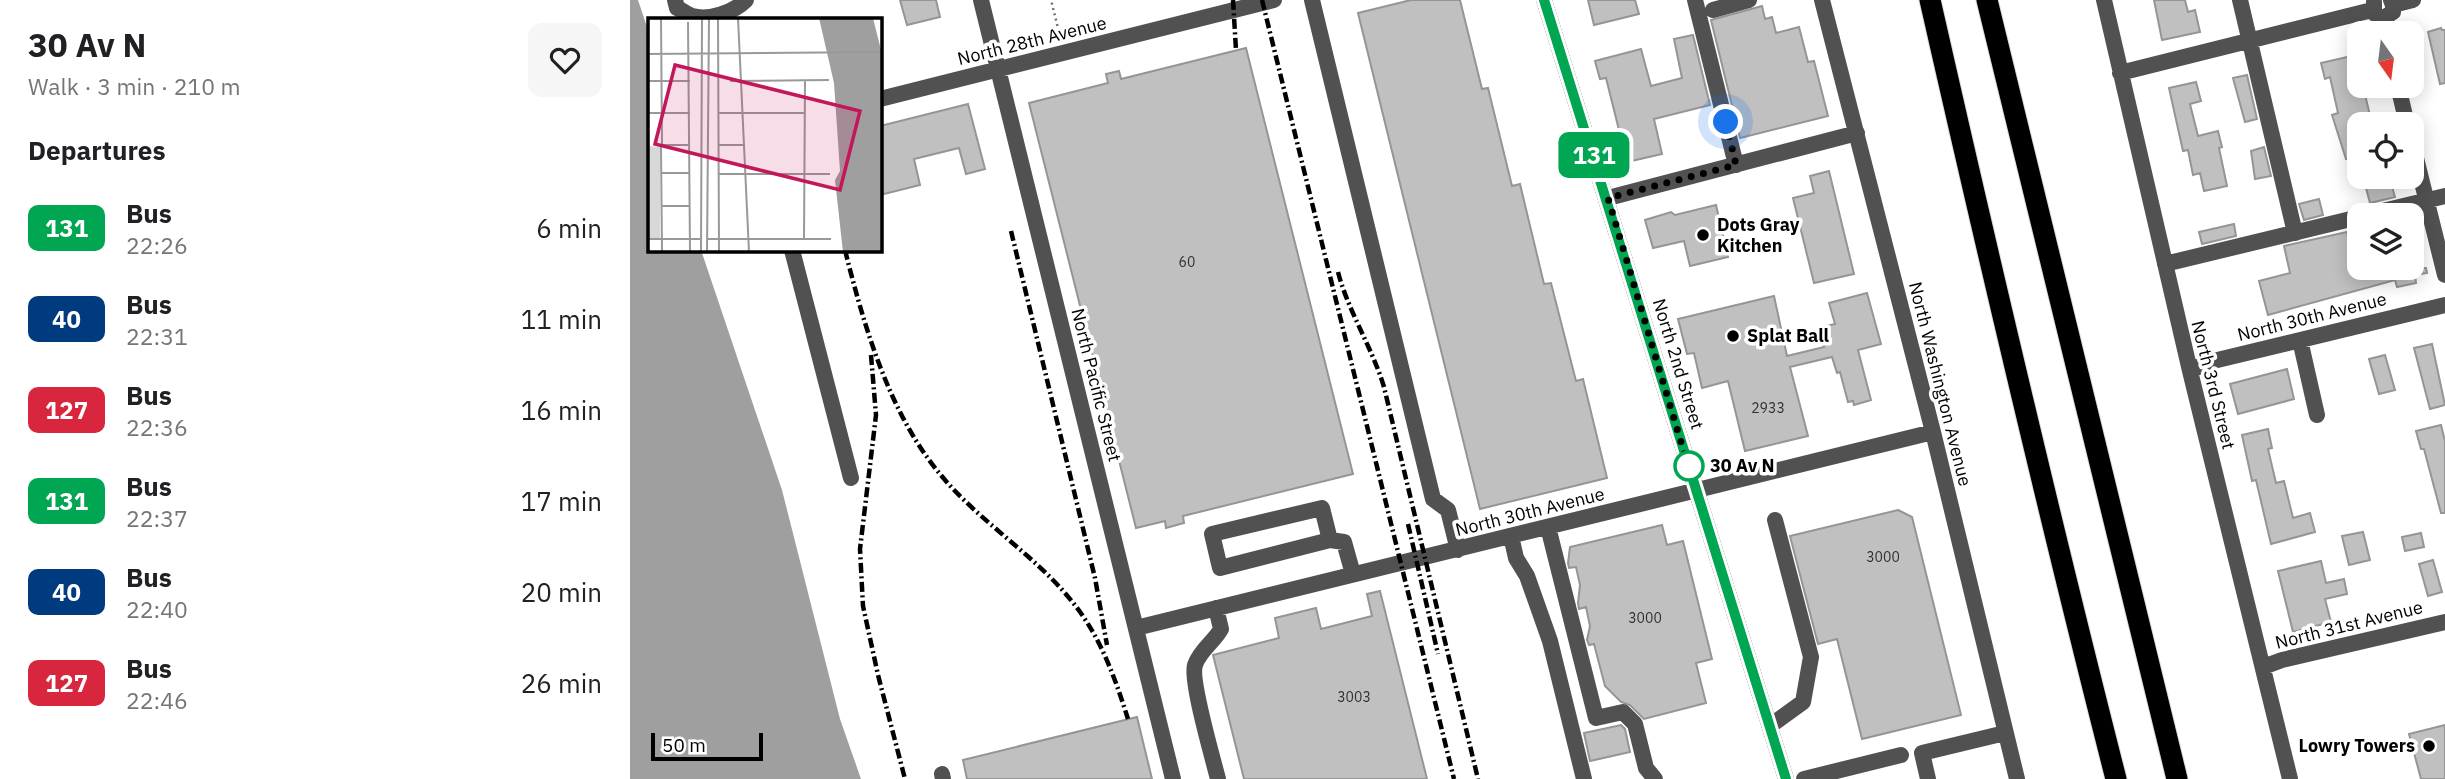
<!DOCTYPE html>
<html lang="en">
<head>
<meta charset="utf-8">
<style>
  :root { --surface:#fff; --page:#f6f6f6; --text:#202124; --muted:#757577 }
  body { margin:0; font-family:"IBM Plex Sans",sans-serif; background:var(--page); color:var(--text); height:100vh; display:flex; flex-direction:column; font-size:26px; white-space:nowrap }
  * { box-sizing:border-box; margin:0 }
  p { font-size:23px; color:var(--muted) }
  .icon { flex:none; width:38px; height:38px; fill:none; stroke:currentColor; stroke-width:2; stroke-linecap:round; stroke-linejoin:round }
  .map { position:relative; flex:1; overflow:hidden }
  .side { display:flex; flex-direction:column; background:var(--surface); width:630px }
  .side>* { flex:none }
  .badge { padding:0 14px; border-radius:10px; font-size:24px; line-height:46px }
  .needle { width:46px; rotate:166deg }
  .fabs { position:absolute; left:1717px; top:21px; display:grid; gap:14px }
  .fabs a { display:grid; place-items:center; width:77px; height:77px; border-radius:14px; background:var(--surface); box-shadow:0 4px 18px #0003; font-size:35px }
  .scale { position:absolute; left:21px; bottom:18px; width:112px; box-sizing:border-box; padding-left:7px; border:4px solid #000; border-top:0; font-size:19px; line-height:24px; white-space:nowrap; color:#000; -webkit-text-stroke:5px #fff; paint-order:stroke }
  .you { position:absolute; width:35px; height:35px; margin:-18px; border:5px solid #fff; border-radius:50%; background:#1a73e8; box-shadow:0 0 0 10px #1a73e833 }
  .map>.badge { position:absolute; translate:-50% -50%; box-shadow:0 0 0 4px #fff }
  h2 { padding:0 28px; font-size:26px; line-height:63px }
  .round { display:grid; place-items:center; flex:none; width:74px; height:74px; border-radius:14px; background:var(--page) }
  .headline { display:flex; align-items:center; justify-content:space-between; height:119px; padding:0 28px }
  h1 { font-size:33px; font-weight:700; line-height:52px }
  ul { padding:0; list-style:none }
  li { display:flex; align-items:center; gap:21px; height:91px; padding:0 28px }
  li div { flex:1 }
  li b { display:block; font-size:26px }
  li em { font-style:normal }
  li .badge { min-width:77px; font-weight:700; text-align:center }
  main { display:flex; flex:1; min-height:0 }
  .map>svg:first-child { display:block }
  .water { fill:#9f9f9f }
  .building { fill:#c0c0c0; stroke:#959595; stroke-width:2 }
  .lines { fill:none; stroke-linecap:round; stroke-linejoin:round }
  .highway-casing { stroke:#dbdbdb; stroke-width:23 }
  .path { stroke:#737373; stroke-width:2.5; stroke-dasharray:2 3.5; stroke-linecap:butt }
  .minor { stroke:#515151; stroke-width:16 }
  .highway { stroke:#000; stroke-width:21 }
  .rail { stroke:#000; stroke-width:4.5; stroke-dasharray:10 3.5 2 3.5; stroke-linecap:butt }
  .line-casing { stroke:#fff; stroke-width:16 }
  .line { stroke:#00a651; stroke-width:10 }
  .walk { stroke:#000; stroke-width:7; stroke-dasharray:0 12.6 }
  .poi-dot { fill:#000; stroke:#fff; stroke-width:2.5 }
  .stop-dot { fill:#fff; stroke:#00a651; stroke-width:3.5 }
  .labels { text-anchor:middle; stroke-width:7; stroke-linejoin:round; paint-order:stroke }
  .number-label { font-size:14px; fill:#303030 }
  .street-label { font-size:18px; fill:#000; stroke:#fff }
  .poi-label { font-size:18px; font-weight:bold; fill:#000; stroke:#fff; text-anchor:start }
  .stop-label { font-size:18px; font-weight:bold; fill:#000; stroke:#fff; text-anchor:start }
  .inset-road { fill:none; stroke:#999; stroke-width:2 }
  .view { fill:#c2185b; fill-opacity:0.15; stroke:#c2185b; stroke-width:3.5 }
  .inset-edge { fill:none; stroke:#000; stroke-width:3.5 }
</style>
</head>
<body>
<main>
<section class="side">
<div class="headline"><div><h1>30 Av N</h1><p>Walk · 3 min · 210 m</p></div><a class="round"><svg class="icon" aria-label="heart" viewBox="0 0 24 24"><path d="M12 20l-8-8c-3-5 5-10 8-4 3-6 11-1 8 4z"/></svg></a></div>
<h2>Departures</h2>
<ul>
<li><span class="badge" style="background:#00a651;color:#fff">131</span><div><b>Bus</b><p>22:26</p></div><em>6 min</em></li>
<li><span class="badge" style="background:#003b80;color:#fff">40</span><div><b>Bus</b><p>22:31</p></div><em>11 min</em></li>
<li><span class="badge" style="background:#d7263d;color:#fff">127</span><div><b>Bus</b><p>22:36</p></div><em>16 min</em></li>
<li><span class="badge" style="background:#00a651;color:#fff">131</span><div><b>Bus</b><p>22:37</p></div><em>17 min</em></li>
<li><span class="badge" style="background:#003b80;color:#fff">40</span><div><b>Bus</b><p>22:40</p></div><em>20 min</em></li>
<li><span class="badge" style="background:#d7263d;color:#fff">127</span><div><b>Bus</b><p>22:46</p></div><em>26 min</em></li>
</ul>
</section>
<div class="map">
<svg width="1815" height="779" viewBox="0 0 1815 779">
  <rect width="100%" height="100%" fill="#fff"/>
  <path class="water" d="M0 0H8L19 33V250H71L152 490 210 719 231 779H0Z"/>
  <path class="building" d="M270 0H306L310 17 277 25Z
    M781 0H830L852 89 858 88 882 186 890 184 914 284 921 283 946 381 953 379 977 478 850 509 728 13Z
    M958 0H1005L1009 14 964 25Z
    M1524 0H1555L1558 12 1565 10 1570 32 1532 40Z
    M1132 6 1135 19 1142 17 1146 33 1169 27 1178 62 1184 61 1198 116 1110 138 1081 20Z
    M1811 28 1812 30H1815V83L1810 84 1798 32Z
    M1063 35 1080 105 1024 119 1032 154 997 162 976 78 970 79 965 61 1011 49 1021 86 1052 78 1044 39Z
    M616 48 723 474 553 516 554 523 536 528 535 521 506 528 399 103 478 83 476 74 489 71 491 79Z
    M1726 55 1729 86H1733L1742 124H1729V156L1716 159 1702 115 1708 113 1700 77 1695 79 1691 63Z
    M1617 75 1627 119 1615 122 1603 78Z
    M1566 82 1571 101 1560 104 1568 136 1588 131 1592 147 1589 148 1597 186 1574 191 1570 173 1563 175 1558 150 1553 151 1539 88Z
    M338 104 355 169 336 174 329 148 284 159 290 185 250 195V126Z
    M1634 147 1641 176 1625 179 1621 151Z
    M1199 171 1224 274 1184 283 1163 198 1184 193 1180 176Z
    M1733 177H1759L1765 197 1740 203Z
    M1689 199 1693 215 1674 220 1669 204Z
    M1086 205 1098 257 1060 266 1054 241 1023 248 1015 220 1041 212 1045 215Z
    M1604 224 1606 236 1572 244 1569 232Z
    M1717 232 1722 258 1729 256V268H1796L1797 273 1785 275 1786 283 1767 287 1765 280 1638 315 1629 281 1660 273 1654 246Z
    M1237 293 1251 344 1228 350 1241 400 1224 405 1223 401 1218 402 1210 372 1207 373 1202 357 1160 367 1178 436 1115 451 1098 381 1072 388 1064 353 1057 354 1048 319 1144 296 1157 356 1194 347 1188 328 1205 324 1199 303Z
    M1802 344 1815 405 1800 409 1784 348Z
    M1755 355 1765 390 1749 394 1739 359Z
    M1657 369 1664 399 1608 414 1600 384Z
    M1811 425 1815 441V513H1811L1794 449H1791L1786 431Z
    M1638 429 1642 448 1638 449 1646 483 1654 481 1663 518 1680 513 1685 532 1641 544 1626 480 1622 481 1612 435Z
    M1268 510 1282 517 1331 715 1232 739 1207 639 1188 644 1160 536Z
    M1032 525 1037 545 1053 541 1082 659 1066 663 1076 703 1014 719 1000 705 991 702 975 686 964 644 959 645 957 640 960 626 956 607 949 609 948 603 950 585 946 567 939 568 938 563 940 547Z
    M1733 532 1740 560 1719 565 1712 536Z
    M1791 533 1794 547 1775 551 1772 537Z
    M1803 560 1812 592 1798 596 1789 564Z
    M1691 561 1696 583 1714 579 1717 594 1695 599 1701 622 1663 632 1648 571Z
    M750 591 797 779H614L583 655 649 638 645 618 686 608 691 629 742 616 737 594Z
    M507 717 522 779H337L333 760Z
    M991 725 995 729 1000 752 960 761 954 733Z
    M1815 725V779H1791L1779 734Z"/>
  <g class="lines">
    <g class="highway-casing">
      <path id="highway" d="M1300 0C1359 260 1420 520 1486 779
        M1357 0 1547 779"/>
    </g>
    <path class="path" d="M387 48 430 36 421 0"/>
    <path class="minor" d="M45 0 47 8C52 10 57 14 62 16 79 21 104 12 116 0
      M351 0 543 779
      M682 0 803 499 818 510 828 550
      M914 0 1156 779
      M1065 0 1106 165
      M1192 0 1303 432 1387 779
      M1474 0 1560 371 1660 779
      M1610 0 1665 233
      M1744 2V13L1749 17H1755L1763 12V5L1761 0
      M1763 5 1783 0
      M1083 10 1119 0
      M1490 73 1742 10
      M1768 86 1777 124
      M250 99 644 0
      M1782 142 1815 275
      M978 198 1227 133
      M1736 215 1815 196
      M162 250 221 478
      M1535 264 1729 217
      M1670 340 1687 415
      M1560 371 1579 362 1815 305
      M918 527 966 718 993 712 1005 724 1016 768 1025 779
      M881 536 886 558 897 576 920 641 954 779
      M700 540 692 508 582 534 590 568 700 540 714 542 723 574
      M586 608 591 629C584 642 570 650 565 665 560 680 583 759 588 779
      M506 628 1303 432
      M1633 667 1652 660 1815 622
      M1140 726 1173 702 1181 657 1145 520
      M312 774 313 779
      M1174 779 1271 755
      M1298 779 1292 753 1375 733"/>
    <use href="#highway" class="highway"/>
    <path class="rail" d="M603 0 606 50
      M632 0 824 779
      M381 231 465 578 477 645
      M215 250C234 326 259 413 310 474 349 522 406 555 444 604 471 638 485 678 498 719
      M708 272C718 311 742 347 754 387L848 779
      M241 355 246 415 230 549 233 606 248 675 275 779
      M778 524 808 654"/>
  </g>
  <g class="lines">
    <g class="line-casing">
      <path id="line" d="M914 0 1156 779"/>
    </g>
    <use href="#line" class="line"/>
    <path class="walk" d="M1059 466 1060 472 978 198 1106 165 1096 122"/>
  </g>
  <g class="poi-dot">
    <circle cx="1073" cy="235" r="7"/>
    <circle cx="1103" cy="336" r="7"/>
    <circle cx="1799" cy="746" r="7"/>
  </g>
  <circle class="stop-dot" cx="1059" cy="466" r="14"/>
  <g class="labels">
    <g class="number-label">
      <text x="557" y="267">60</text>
      <text x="1138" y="413">2933</text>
      <text x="1253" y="562">3000</text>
      <text x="1015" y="623">3000</text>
      <text x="724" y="702">3003</text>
    </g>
    <g class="street-label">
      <text transform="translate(402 41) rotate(-14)" y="6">North 28th Avenue</text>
      <text transform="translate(1682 317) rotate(-14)" y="6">North 30th Avenue</text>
      <text transform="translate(1048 364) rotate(73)" y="6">North 2nd Street</text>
      <text transform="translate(1310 384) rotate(76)" y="6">North Washington Avenue</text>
      <text transform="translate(466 385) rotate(76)" y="6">North Pacific Street</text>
      <text transform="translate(1583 385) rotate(76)" y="6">North 3rd Street</text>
      <text transform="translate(900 512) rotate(-14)" y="6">North 30th Avenue</text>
      <text transform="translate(1719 625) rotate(-14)" y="6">North 31st Avenue</text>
    </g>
    <g class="poi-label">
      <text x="1087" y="231">Dots Gray<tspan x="1087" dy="21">Kitchen</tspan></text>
      <text x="1117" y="342">Splat Ball</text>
      <text x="1785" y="752" text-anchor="end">Lowry Towers</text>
    </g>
    <g class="stop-label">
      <text x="1080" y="472">30 Av N</text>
    </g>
  </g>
  <g transform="translate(18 18)">
    <rect width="234" height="234" fill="#fff"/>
    <path d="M0 128 12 129V220H0Z" fill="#d8d8d8"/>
    <path d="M171 0H225L234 36V234H195L187 162 192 153 186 65Z" fill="#9f9f9f"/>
    <path class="inset-road" d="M13 0 14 126M70 0 71 234M90 0 101 234M40 4 42 234M0 36 235 34M0 63H42M82 63 181 62M0 95H42M71 95H157M15 127H42M70 127H97M13 128 14 234M14 155H42M70 156H182M14 188H42M0 221H52M59 221H183M156 221 157 63M53 234 54 0M59 234 61 0"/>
    <path class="view" d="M27 47 212 93 192 172 7 126Z"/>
    <rect width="234" height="234" class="inset-edge"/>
  </g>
</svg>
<div class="fabs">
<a><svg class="needle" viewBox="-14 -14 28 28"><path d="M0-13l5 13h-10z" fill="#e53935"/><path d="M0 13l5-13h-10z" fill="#757577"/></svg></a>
<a><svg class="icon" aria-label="locate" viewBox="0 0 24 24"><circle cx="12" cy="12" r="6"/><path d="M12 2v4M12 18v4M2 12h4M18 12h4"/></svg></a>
<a><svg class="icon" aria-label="layers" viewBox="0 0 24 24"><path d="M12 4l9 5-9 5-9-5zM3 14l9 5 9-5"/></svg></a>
</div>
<div class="scale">50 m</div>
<div class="you" style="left:1096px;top:122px"></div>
<b class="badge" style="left:964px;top:155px;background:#00a651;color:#fff">131</b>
</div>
</main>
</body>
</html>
